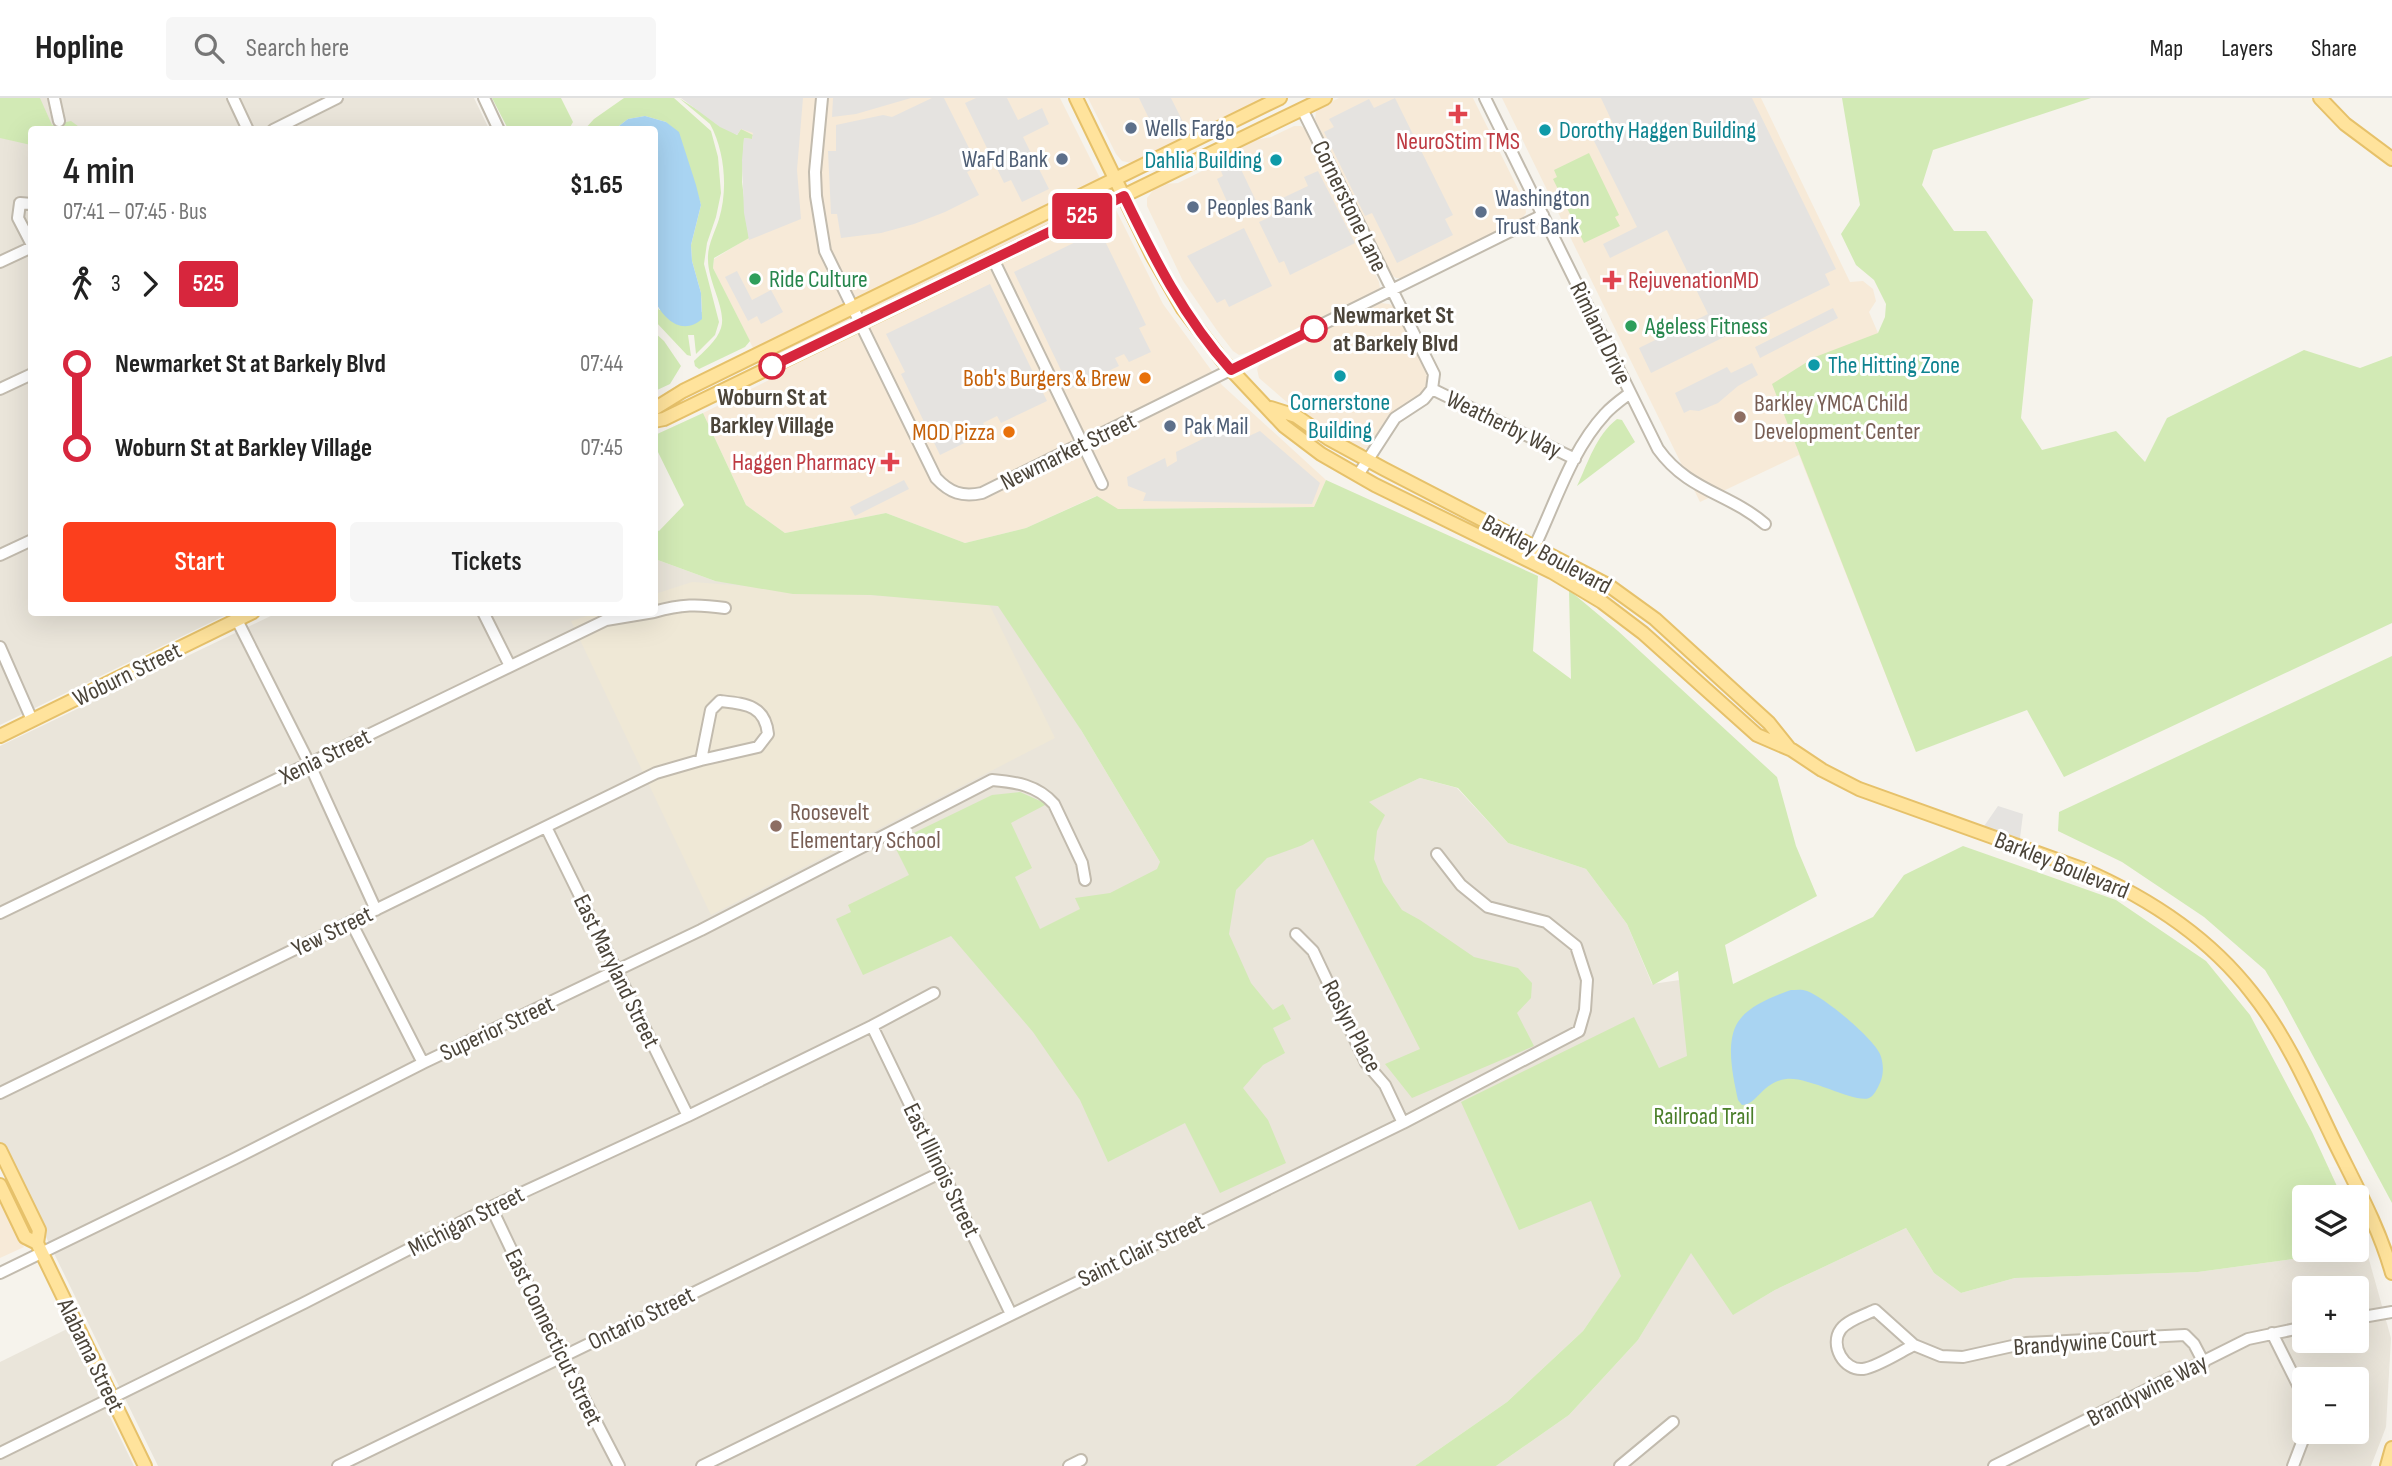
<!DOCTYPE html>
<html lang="en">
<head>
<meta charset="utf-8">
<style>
  :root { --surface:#fff; --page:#f6f6f6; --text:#222; --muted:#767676; --line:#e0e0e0; --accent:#fc3f1d }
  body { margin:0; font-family:"Sofia Sans Condensed",sans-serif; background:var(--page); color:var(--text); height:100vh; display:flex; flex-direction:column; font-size:26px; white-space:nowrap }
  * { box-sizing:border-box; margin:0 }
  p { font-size:23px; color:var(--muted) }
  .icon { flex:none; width:38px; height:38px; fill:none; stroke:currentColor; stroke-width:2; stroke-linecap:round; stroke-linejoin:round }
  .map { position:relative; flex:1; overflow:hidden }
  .details { position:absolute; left:28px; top:28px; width:630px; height:490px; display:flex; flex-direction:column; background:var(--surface); border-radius:7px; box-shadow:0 7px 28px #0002 }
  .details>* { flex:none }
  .badge { padding:0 14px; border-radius:5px; font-size:24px; line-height:46px }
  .buttons { position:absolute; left:2292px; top:1087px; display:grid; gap:14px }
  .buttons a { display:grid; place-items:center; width:77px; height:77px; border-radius:7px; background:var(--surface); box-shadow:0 7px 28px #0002; font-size:35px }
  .map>.badge { position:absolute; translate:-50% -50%; box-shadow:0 0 0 4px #fff }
  .legs { display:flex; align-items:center; gap:10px; height:77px; padding:0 35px; font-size:23px }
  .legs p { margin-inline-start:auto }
  .overview { display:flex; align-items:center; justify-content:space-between; height:119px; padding:0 35px }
  h1 { font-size:38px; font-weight:600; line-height:52px }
  .cta { display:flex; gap:14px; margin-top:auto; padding:14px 35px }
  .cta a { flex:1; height:80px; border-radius:7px; background:var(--accent); color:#fff; font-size:28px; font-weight:600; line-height:80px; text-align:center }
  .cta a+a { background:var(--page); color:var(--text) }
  ul { padding:0 35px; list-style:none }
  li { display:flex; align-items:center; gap:24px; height:84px; font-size:26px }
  li i { display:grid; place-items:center; width:10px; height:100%; margin:0 9px; background:currentColor }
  li i::after { content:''; width:18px; height:18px; margin:-9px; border:5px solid; border-radius:50%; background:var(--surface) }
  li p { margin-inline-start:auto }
  li:first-child i { background:linear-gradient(#0000 50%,currentColor 0) }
  li:last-child i { background:linear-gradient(currentColor 50%,#0000 0) }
  header { display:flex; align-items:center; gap:42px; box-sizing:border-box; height:98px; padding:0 35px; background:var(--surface); border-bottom:2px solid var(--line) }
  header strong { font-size:33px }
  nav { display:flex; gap:38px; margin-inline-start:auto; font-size:24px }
  .search { width:490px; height:63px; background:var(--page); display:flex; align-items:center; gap:18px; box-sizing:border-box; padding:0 24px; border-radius:7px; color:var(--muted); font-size:26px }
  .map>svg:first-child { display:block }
  .residential { fill:#eae5da; fill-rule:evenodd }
  .commercial { fill:#f7ead8 }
  .education { fill:#efe8d6 }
  .green { fill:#d2eab5 }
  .parking { fill:#e5e3e0 }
  .water { fill:#a9d4f2 }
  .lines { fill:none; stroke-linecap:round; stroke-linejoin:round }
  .minor-casing { stroke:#c2bbae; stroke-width:14 }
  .major-casing { stroke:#e6c16a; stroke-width:16 }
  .minor { stroke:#fff; stroke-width:10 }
  .major { stroke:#ffe39c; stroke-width:12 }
  .line-1-casing { stroke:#fff; stroke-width:16 }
  .line-1 { stroke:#d7263d; stroke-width:10 }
  .health-dot { fill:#e0444e; stroke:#fff; stroke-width:2.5 }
  .service-dot { fill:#5c6f8a; stroke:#fff; stroke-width:2.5 }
  .culture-dot { fill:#0f9aa8; stroke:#fff; stroke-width:2.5 }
  .leisure-dot { fill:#2e9e5b; stroke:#fff; stroke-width:2.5 }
  .stop-1-dot { fill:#fff; stroke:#d7263d; stroke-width:3.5 }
  .food-dot { fill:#e8710a; stroke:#fff; stroke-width:2.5 }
  .education-dot { fill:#8d6e63; stroke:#fff; stroke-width:2.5 }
  .labels { text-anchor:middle; stroke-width:6; stroke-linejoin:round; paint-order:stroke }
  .service-label { font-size:24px; fill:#4e5e75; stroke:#fff; text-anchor:start }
  .culture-label { font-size:24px; fill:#0d838f; stroke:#fff; text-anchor:start }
  .health-label { font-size:24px; fill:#be3a42; stroke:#fff }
  .street-label { font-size:24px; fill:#4b4439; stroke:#fff }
  .leisure-label { font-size:24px; fill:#27864d; stroke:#fff; text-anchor:start }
  .stop-label { font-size:24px; font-weight:bold; fill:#4b4439; stroke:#fff; text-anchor:start }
  .food-label { font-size:24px; fill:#c56008; stroke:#fff; text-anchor:end }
  .education-label { font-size:24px; fill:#785e54; stroke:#fff; text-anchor:start }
  .park-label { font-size:24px; fill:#4a7f2a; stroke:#fff }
</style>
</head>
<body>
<header>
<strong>Hopline</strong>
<div class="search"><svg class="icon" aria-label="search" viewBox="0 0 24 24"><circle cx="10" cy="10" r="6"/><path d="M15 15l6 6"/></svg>Search here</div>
<nav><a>Map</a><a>Layers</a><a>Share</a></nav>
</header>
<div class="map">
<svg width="2392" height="1368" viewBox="0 0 2392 1368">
  <rect width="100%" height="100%" fill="#f6f3ec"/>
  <path class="residential" d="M0 0H474L489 31 32 32V514L230 515 0 627Z
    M655 461 715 483 1018 498 1081 632 1160 764 1303 747 1368 704 1420 680 1457 690 1508 745 1586 771 1627 826 1652 886 1680 882 1688 957 1630 1166 1583 1233 1507 1304 1415 1368H158L0 1045V648L277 515 654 514Z
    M1906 1130 1934 1175 1961 1195 2015 1180 2198 1174 2366 1151 2391 1240 2386 1329 2371 1368H1496L1569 1317 1638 1242 1691 1154 1734 1216 1775 1192ZM2305 1190H2357V1242H2305ZM2305 1281H2357V1334H2305Z
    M67 1231 134 1368H0V1264Z"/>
  <path class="commercial" d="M681 0H1060L1163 206 1222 287 1326 382 1314 409 1117 411 1096 398 1026 430 965 445 886 415 785 435 746 407 703 315 769 282 713 170 714 161 748 140 744 40Z
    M1088 0H1269L1132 65 1122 63 1116 56Z
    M1339 0H1473L1525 105 1526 115 1520 123 1404 180H1396L1390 176 1315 21 1316 14 1320 9Z
    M1502 0H1761L1850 184 1863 183 1873 191 1876 203 1869 214 1878 235 1916 654 1799 357 1700 404Z
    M1294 28H1301L1306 31 1379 184 1380 190 1376 194 1293 235 1247 255 1239 257 1233 253 1216 231 1183 183 1147 108V100L1155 90 1164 86 1178 85 1228 60 1233 51 1250 43 1271 39Z
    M1381 205 1389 206 1395 209 1428 278V287L1424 295 1382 327 1369 349 1359 353 1305 320 1259 280 1257 271 1261 264Z
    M0 1100 24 1149 0 1160Z"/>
  <path class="education" d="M692 484 989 506 1055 640 711 817 571 523 597 515 654 514 655 496Z"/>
  <path class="green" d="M0 0H40L52 27 71 23 82 31 32 32 31 47 0 40Z
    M492 0H561L573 24 569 31H508Z
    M624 0H674L711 33 718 59 721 95 716 119 707 145 704 166 719 224 715 237 696 256 694 237H688L691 258 687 257 655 223V203L659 212 702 214 701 195 692 163 691 147 701 107 688 67 666 24 645 18 628 21 615 31 584 32 594 21Z
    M679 0 737 37 741 31 753 37 752 41 744 40 742 84 749 140 714 160 713 170 750 243 745 249 699 271 695 268 694 263C703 254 717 243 721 230 727 212 708 184 708 162 707 148 715 134 719 121 728 92 725 53 710 26Z
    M1842 0H2091L1933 52 1922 87 1954 133H1986L2033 202 2021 320 2042 352 2116 333 2145 364 2167 320 2304 252 2360 270 2392 258V525L2064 679 2027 612 1916 654 1772 286 1815 259 1878 235 1885 219 1886 206 1874 182 1856 167 1841 136 1860 107Z
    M1589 55 1619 117 1615 119 1620 128 1584 145 1553 81 1557 79 1554 72Z
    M654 234 664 243 681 268 670 286 655 293Z
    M703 315 746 407 785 435 886 415 965 445 1026 430 1097 398 1118 411 1314 409 1326 382 1538 478 1533 553 1571 581 1569 492 1618 533 1777 679 1796 748 1817 798 1725 847 1733 886 1873 819 1904 777 1963 748 2116 802 2206 863 2250 917 2312 1034 2342 1099H2305V1152H2357V1132L2366 1151 2198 1174 2015 1180 1961 1195 1934 1175 1906 1130 1775 1192 1733 1217 1691 1155 1638 1242 1569 1317 1496 1368H1415L1507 1304 1583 1233 1621 1178 1591 1103 1519 1132 1461 1004 1634 919 1659 970 1687 958 1678 873 1653 887 1627 826 1586 771 1508 745 1458 690 1420 680 1369 704 1385 717 1377 733 1374 761 1383 784 1402 812 1420 822 1474 859 1518 870 1532 885 1531 900 1517 915 1534 948 1412 1000 1385 966 1420 951 1313 741 1303 747 1267 760 1236 792 1229 836 1251 885 1273 912 1283 906 1291 921 1273 930 1285 955 1263 967 1243 990 1268 1022 1286 1065 1220 1095 1185 1025 1108 1064 1080 1002 1033 934 951 838 863 877 836 821 851 814 848 807 909 777 893 745 992 697 1020 694 1047 706 1011 725 1032 770 1015 779 1040 831 1080 811 1075 800 1110 795 1157 771 1160 764 1081 632 998 508 871 497 793 496 715 483 655 461V431L659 433 684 407 655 348V337Z
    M1617 321 1622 322 1635 344 1577 388C1588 365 1596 337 1617 321Z
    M2392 558V1105L2283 902 2265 872 2204 819 2122 764 2058 733 2059 714Z"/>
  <path class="parking" d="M681 0H803L797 72 801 121 749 142 744 115 742 62 744 40 752 41 753 35 741 31 737 37 720 29Z
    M833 0H911L856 16 832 19Z
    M932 0H944L978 68 967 74 979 97 945 114 914 126 881 135 841 140 837 116H831L828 53H836V27L883 17 892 19Z
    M976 0H1007L1018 22 1042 10 1049 26 1023 39 1049 91 1022 104 1011 82 1004 85 965 5Z
    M1139 0H1171L1183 24 1157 37Z
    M1395 0 1453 117 1445 121 1453 137 1397 165 1372 115 1365 118 1324 34 1334 29 1329 21 1369 1 1374 10Z
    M1601 0H1752L1836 171 1825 176 1830 187 1651 275 1639 250 1708 216 1667 132 1610 160 1603 146 1637 129 1593 41 1615 30Z
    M1238 65 1257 105 1240 113 1236 105 1229 108 1217 81 1223 78 1221 73Z
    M1318 73 1355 145 1290 177 1284 163 1279 165 1259 124 1276 116 1272 105 1308 88 1304 79Z
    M1244 130 1272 188 1229 209 1225 201 1217 205 1187 158Z
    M1092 136 1096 145 1104 141 1146 227 1139 230 1151 254 1129 264 1124 256 1115 260 1119 268 1070 291 1014 174Z
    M737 173 752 202 771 192 783 214 761 226 757 218 748 223 725 179Z
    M990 186 1047 303 1001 325 997 318 983 325 987 334 940 357 901 276 905 274 886 236Z
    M1833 210 1838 220 1760 260 1755 249Z
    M1752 265 1758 277 1738 288 1718 305 1699 313 1690 312 1684 315 1675 295 1727 269 1731 275Z
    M1239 323 1240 335 1249 338 1260 333 1320 385 1312 406 1143 403 1146 395 1128 388 1127 379 1165 360 1167 369 1177 363 1176 354Z
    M904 382 909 391 855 418 850 409Z
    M1998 708 2023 716 2019 748 1980 734Z"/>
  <path class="water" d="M645 18 666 24 679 34 696 87 701 107 691 147 692 163 701 195 702 221C683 238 664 222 655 203L654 32 615 31 628 21Z
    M1791 892C1796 892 1802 891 1807 893 1824 899 1873 940 1880 956 1884 966 1884 978 1879 987 1877 991 1874 998 1869 1000 1856 1006 1808 978 1786 981 1762 984 1757 1007 1742 1007L1738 1002C1733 979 1725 944 1738 924 1748 908 1774 898 1791 892Z"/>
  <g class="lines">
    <g class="minor-casing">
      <path id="minor" d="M54 0 59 23
        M233 0 248 32
        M484 0 499 32
        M822 0 815 74 816 98 825 153 936 380C950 395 962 399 982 395L1543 117
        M1485 0 1658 351C1688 393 1729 395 1765 426
        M1302 11 1434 276 1432 291 1424 301 1395 320 1358 377
        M273 32 337 0
        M32 106 20 105 18 120 32 147
        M993 161 1102 386
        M0 164 32 149
        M0 291 32 276
        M1432 291 1575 361
        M0 457 32 442
        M1528 462C1553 414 1568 356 1605 316 1612 308 1622 301 1630 295
        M483 514 510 568
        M654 514C681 506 698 506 725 510
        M237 522 309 665 376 812
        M0 549 32 622
        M546 729 688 1018
        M0 815 606 522 654 514
        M351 824 423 965
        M1296 836 1313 853 1366 965 1385 987 1403 1025
        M872 928 1011 1216
        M0 995 656 675 701 662 711 612 720 603C746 606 765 607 768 636L758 649 701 662
        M491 1109 562 1258 619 1368
        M0 1175 234 1061 423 965 701 832 992 682C1016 684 1037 687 1054 706L1082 765 1085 782
        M1875 1212 1914 1247C1900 1254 1877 1269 1863 1271 1844 1273 1829 1247 1841 1231 1848 1222 1865 1217 1875 1212Z
        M2357 1220 2392 1214
        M2272 1235 2305 1301
        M1914 1247 1941 1258 1963 1259 2026 1245 2185 1237 2194 1246 2204 1265
        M0 1355 304 1205 491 1109 688 1018 872 928 934 895
        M338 1368 944 1073
        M702 1368 1403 1025 1579 933 1585 912 1587 882 1576 848 1546 824 1488 809 1461 787 1437 756
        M1069 1368 1081 1362
        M1620 1368 1673 1324
        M1994 1368 2248 1241 2305 1229
        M2293 1368 2306 1334"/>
    </g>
    <g class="major-casing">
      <path id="major" d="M1076 0 1152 157 1183 211 1222 262 1284 328 1321 356 1375 387 1552 474 1602 504 1643 535 1757 637 1792 652 1822 672 1859 691 2082 771C2147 799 2208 838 2252 895 2287 939 2310 993 2334 1043 2355 1086 2379 1129 2392 1175
        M2320 0 2345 26 2392 61
        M1271 310 1296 318 1329 341 1384 371 1608 487 1655 521 1769 625 1789 650
        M654 311 683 293 1280 0
        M654 323 664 321 1325 0
        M0 638 253 514
        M0 1052 39 1132 37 1145 145 1368
        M0 1087 25 1139 37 1145
        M2387 1368 2392 1350"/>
    </g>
    <use href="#minor" class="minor"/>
    <use href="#major" class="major"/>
  </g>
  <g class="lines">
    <g class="line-1-casing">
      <path id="line-1" d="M772 268 1124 98C1154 160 1184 220 1231 272L1314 231"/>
    </g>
    <use href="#line-1" class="line-1"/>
  </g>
  <g class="health-dot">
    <path d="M1454.5 5.5h7v7h7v7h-7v7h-7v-7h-7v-7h7z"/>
    <path d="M1608.5 171.5h7v7h7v7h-7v7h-7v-7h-7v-7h7z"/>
    <path d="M886.5 353.5h7v7h7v7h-7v7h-7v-7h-7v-7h7z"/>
  </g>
  <g class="service-dot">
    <circle cx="1131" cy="30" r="7"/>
    <circle cx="1062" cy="61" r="7"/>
    <circle cx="1193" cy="109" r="7"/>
    <circle cx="1481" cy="114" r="7"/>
    <circle cx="1170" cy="328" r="7"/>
  </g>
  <g class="culture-dot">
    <circle cx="1545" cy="32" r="7"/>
    <circle cx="1276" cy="62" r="7"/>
    <circle cx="1814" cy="267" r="7"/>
    <circle cx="1340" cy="278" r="7"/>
  </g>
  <g class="leisure-dot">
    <circle cx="755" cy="181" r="7"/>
    <circle cx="1631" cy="228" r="7"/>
  </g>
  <g class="stop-1-dot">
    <circle cx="1314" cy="231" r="12"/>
    <circle cx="772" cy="268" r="12"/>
  </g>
  <g class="food-dot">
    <circle cx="1145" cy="280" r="7"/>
    <circle cx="1009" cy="334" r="7"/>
  </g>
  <g class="education-dot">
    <circle cx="1740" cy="319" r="7"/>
    <circle cx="776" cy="728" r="7"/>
  </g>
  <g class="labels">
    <g class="service-label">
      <text x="1145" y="38">Wells Fargo</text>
      <text x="1048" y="69" text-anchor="end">WaFd Bank</text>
      <text x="1495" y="108">Washington<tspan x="1495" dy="28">Trust Bank</tspan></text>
      <text x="1207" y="117">Peoples Bank</text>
      <text x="1184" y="336">Pak Mail</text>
    </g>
    <g class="culture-label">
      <text x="1559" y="40">Dorothy Haggen Building</text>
      <text x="1262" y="70" text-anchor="end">Dahlia Building</text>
      <text x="1828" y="275">The Hitting Zone</text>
      <text x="1340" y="312" text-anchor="middle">Cornerstone<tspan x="1340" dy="28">Building</tspan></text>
    </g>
    <g class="health-label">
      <text x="1458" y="51">NeuroStim TMS</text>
      <text x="1628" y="190" text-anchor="start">RejuvenationMD</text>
      <text x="876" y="372" text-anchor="end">Haggen Pharmacy</text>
    </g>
    <g class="street-label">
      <text transform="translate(1350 108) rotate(64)" y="8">Cornerstone Lane</text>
      <text transform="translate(1601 235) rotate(64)" y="8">Rimland Drive</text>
      <text transform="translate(1504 326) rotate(26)" y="8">Weatherby Way</text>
      <text transform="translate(1068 353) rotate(-26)" y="8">Newmarket Street</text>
      <text transform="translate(1547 456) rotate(28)" y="8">Barkley Boulevard</text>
      <text transform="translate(127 576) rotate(-26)" y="8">Woburn Street</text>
      <text transform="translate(325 658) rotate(-26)" y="8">Xenia Street</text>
      <text transform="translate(2062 767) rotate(22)" y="8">Barkley Boulevard</text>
      <text transform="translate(332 833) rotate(-26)" y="8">Yew Street</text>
      <text transform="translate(617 873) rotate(64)" y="8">East Maryland Street</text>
      <text transform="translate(1352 928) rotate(62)" y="8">Roslyn Place</text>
      <text transform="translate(497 930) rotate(-25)" y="8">Superior Street</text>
      <text transform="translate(942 1072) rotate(64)" y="8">East Illinois Street</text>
      <text transform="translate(466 1123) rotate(-27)" y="8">Michigan Street</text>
      <text transform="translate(1141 1152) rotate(-26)" y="8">Saint Clair Street</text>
      <text transform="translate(641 1220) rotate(-26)" y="8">Ontario Street</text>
      <text transform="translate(554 1239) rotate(64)" y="8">East Connecticut Street</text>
      <text transform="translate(2085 1244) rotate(-4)" y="8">Brandywine Court</text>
      <text transform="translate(91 1257) rotate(64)" y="8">Alabama Street</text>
      <text transform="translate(2147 1292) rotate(-27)" y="8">Brandywine Way</text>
    </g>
    <g class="leisure-label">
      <text x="769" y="189">Ride Culture</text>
      <text x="1645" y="236">Ageless Fitness</text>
    </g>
    <g class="stop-label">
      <text x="1333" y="225">Newmarket St<tspan x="1333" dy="28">at Barkely Blvd</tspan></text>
      <text x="772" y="307" text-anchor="middle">Woburn St at<tspan x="772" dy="28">Barkley Village</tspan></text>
    </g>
    <g class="food-label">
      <text x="1131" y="288">Bob's Burgers &amp; Brew</text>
      <text x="995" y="342">MOD Pizza</text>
    </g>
    <g class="education-label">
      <text x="1754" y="313">Barkley YMCA Child<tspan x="1754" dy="28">Development Center</tspan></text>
      <text x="790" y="722">Roosevelt<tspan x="790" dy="28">Elementary School</tspan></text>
    </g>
    <g class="park-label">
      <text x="1704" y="1026">Railroad Trail</text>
    </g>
  </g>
</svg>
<div class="buttons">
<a><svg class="icon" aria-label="layers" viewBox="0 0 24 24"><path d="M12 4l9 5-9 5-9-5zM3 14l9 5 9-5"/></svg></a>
<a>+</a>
<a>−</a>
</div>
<b class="badge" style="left:1082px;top:118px;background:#d7263d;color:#fff">525</b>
<section class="details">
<div class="overview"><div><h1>4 min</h1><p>07:41 – 07:45 · Bus</p></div><b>$1.65</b></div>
<div class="legs"><svg class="icon" aria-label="walk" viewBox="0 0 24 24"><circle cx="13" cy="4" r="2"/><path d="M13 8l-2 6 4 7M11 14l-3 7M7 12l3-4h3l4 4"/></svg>3<svg class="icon" aria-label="forward" viewBox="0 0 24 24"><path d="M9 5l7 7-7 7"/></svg><b class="badge" style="background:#d7263d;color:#fff">525</b></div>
<ul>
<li><i style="color:#d7263d"></i><b>Newmarket St at Barkely Blvd</b><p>07:44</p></li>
<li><i style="color:#d7263d"></i><b>Woburn St at Barkley Village</b><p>07:45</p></li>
</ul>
<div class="cta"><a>Start</a><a>Tickets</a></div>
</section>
</div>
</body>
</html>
